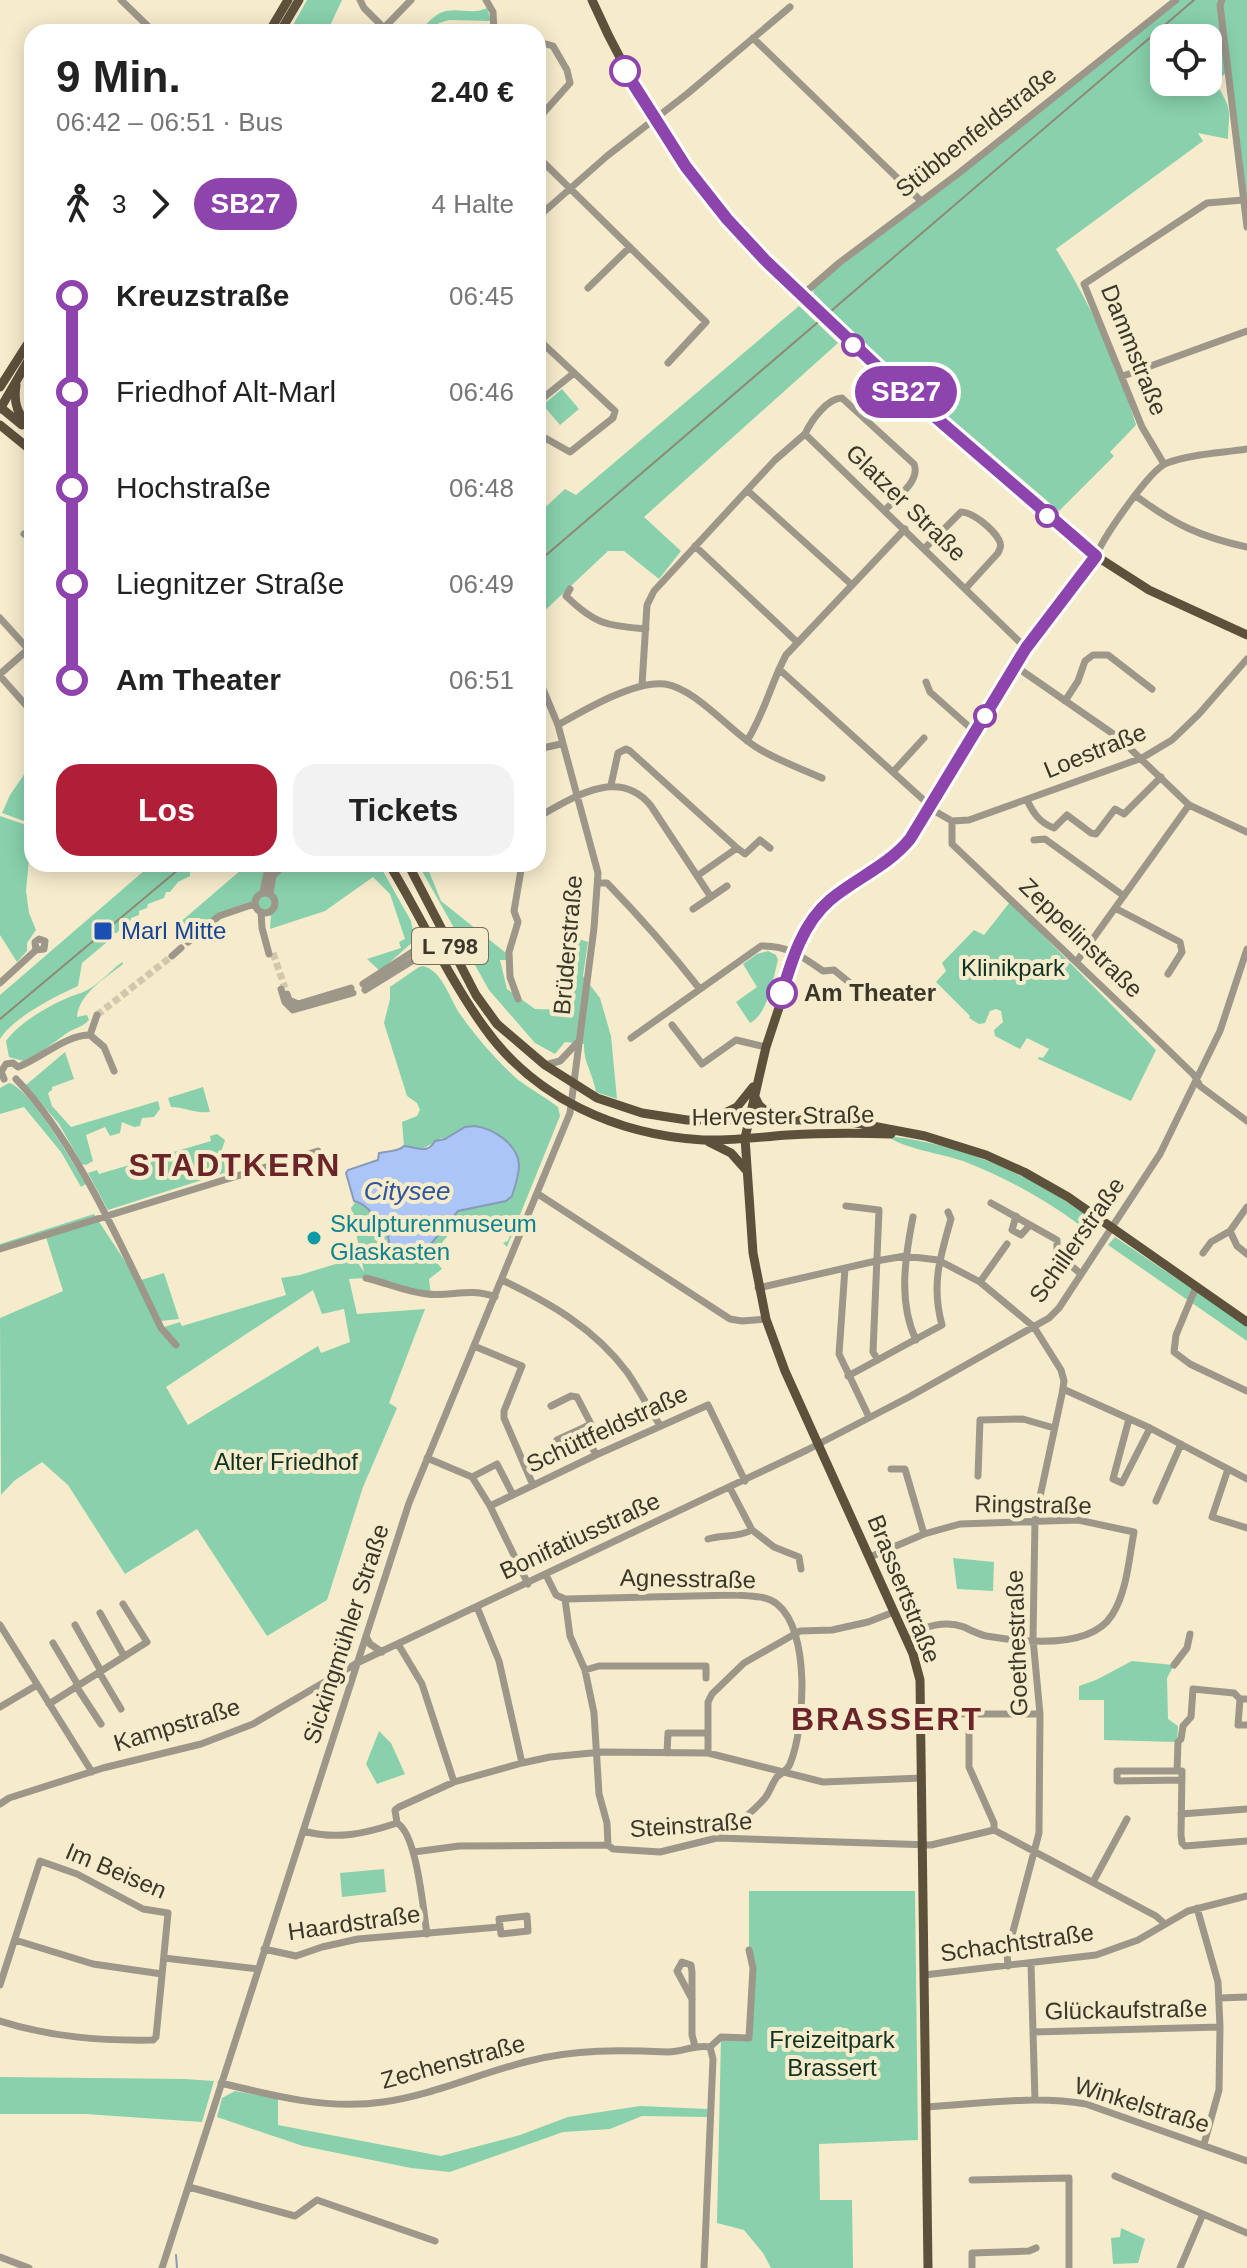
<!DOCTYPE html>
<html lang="de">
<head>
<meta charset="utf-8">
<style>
  :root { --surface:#fff; --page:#f2f2f2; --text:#222; --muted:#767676; --accent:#b11e37 }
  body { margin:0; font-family:Arial,sans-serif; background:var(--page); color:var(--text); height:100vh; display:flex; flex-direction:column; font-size:30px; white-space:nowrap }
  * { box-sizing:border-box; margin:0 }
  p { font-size:26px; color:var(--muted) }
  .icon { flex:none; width:44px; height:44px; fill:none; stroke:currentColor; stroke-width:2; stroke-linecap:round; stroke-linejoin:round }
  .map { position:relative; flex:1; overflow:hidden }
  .sheet { position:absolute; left:24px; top:24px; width:522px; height:848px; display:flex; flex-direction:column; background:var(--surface); border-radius:24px; box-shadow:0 4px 20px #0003 }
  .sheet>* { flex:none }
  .badge { padding:0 16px; border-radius:26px; font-size:28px; line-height:52px }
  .tools { position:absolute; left:1150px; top:24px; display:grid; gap:16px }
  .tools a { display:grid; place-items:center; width:72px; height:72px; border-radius:16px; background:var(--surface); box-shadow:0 4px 20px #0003; font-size:40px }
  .map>.badge { position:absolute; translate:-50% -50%; box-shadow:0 0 0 4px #fff }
  .legs { display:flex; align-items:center; gap:12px; height:88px; padding:0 32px; font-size:26px }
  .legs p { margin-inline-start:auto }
  .headline { display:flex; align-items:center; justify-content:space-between; height:136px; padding:0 32px }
  h1 { font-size:44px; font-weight:600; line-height:60px }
  .primary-button { display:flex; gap:16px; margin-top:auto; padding:16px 32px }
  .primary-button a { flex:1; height:92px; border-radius:24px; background:var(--accent); color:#fff; font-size:32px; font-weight:600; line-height:92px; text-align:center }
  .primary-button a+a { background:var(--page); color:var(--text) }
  ul { padding:0 32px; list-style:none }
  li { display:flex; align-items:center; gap:28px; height:96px; font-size:30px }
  li i { display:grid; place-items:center; width:12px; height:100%; margin:0 10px; background:currentColor }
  li i::after { content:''; width:20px; height:20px; margin:-10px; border:6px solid; border-radius:50%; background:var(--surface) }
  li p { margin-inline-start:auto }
  li:first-child i { background:linear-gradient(#0000 50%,currentColor 0) }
  li:last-child i { background:linear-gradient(currentColor 50%,#0000 0) }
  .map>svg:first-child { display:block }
  .green { fill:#88d1ac; fill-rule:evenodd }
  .water { fill:#aac5f6; stroke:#899ab9; stroke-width:2 }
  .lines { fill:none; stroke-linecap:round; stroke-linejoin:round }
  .stream { stroke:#899ab9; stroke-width:2 }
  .minor-tunnel { stroke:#d1c8ac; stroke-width:7; stroke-dasharray:7 3.5; stroke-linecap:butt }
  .minor { stroke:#9d978a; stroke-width:7 }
  .major { stroke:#5d513b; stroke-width:9 }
  .rail { stroke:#8f8974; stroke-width:2 }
  .major-bridge { stroke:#5d513b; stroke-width:9 }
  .line-1-casing { stroke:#fff; stroke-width:18 }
  .line-1 { stroke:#8e44ad; stroke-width:12 }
  .stop-1-dot { fill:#fff; stroke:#8e44ad; stroke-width:4 }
  .transit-dot { fill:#1a4fb4; stroke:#f6eccc; stroke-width:3 }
  .culture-dot { fill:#0f9aa8; stroke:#f6eccc; stroke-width:3 }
  .labels { text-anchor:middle; stroke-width:8; stroke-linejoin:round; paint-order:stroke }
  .shield { fill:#f6eccc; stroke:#736d5b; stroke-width:2 }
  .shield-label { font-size:22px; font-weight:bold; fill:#3b372b }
  .street-label { font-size:24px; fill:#3b372b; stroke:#f6eccc }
  .transit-label { font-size:24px; fill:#164399; stroke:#f6eccc; text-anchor:start }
  .park-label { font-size:24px; fill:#103323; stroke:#f6eccc }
  .stop-label { font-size:24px; font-weight:bold; fill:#3b372b; stroke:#f6eccc; text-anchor:start }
  .culture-label { font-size:24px; fill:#0d838f; stroke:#f6eccc; text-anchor:start }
  .water-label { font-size:26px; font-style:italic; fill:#2f559c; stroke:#f6eccc }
  .district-label { font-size:32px; font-weight:bold; letter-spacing:2px; fill:#6b252a; stroke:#f6eccc }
</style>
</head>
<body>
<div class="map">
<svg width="1247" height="2268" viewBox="0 0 1247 2268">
  <rect width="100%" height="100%" fill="#f6eccc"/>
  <path class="green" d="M307 0H342L327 32H289Z
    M1180 0H1247V208L1226 73 1215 82C1233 111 1229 108 1228 139L1198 133 1203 141 1056 249C1090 303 1118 363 1136 425L1110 452 1114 456 1059 511 857 338 813 292 815 286ZM1164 38H1208V82H1164Z
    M487 8 491 21 449 20 439 23 431 32H419C427 24 435 13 446 11 461 8 473 15 487 8Z
    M799 306 838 343 644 517 681 551 659 579 624 551H608L538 617V514L565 489 576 495Z
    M562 389 579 409 560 425 543 405Z
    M32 763V824L2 813 10 795Z
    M0 816 32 827 26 891 29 913 36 930 27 943V951L17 962 0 935Z
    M152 864 202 866 190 872V876L178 882 170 892H166L164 898 148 904 147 908 139 911V915L131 918 130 922 122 926 117 933H113V937L82 963 78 986C54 997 14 1017 0 1039V995Z
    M248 864H379L411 921 415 940 380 971 367 959 401 948 399 942 405 939 390 894 373 877 325 911 270 929 271 916 249 902 218 914 187 939 175 922 178 924Z
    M418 864H426L441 901 506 953 507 960H500L507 989 535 1009 566 1010 570 986 562 970 579 939 588 942 583 976 600 998 611 1036 617 1099 596 1092C593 1074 583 1061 584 1044L565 1042 555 1054 535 1043 489 990Z
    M1010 902 1156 1050 1131 1101 1038 1059 1039 1057 1043 1058 1049 1049 1027 1038 1020 1049 995 1036 994 1030 1003 1022 1001 1011 996 1009 990 1011 985 1023 979 1024 969 1018 970 1016 936 982 946 971 942 963 974 930 984 935Z
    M768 951 776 955 778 960C773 979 768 1014 750 1023L736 1002 757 987 743 964 757 954Z
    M122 962 123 964C106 978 79 993 77 1017L87 1015 89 1020C83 1027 75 1028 67 1033 52 1044 40 1053 23 1061L9 1057 6 1041C21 1020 58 1000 81 993 96 988 110 971 122 962Z
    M423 966C443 971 449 998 460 1014 476 1037 496 1060 517 1079 530 1089 545 1097 558 1107L560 1116 507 1247 503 1243 508 1241 510 1235 503 1216 486 1220 483 1215C460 1225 440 1235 435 1260L442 1269 429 1279 431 1295 366 1278 349 1279 357 1314 425 1309 389 1403 397 1408 363 1487 327 1600 267 1636 197 1529 125 1574 68 1485 42 1462 14 1481 1 1495 0 1318 63 1291 45 1234 0 1249V1244L94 1214 136 1278 161 1328 180 1322 182 1326 286 1295 281 1278 300 1275 355 1258 364 1272 351 1208 357 1200 372 1211 387 1230 388 1248 393 1255 415 1263C430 1252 443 1218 459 1210 474 1204 493 1204 509 1199L516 1184 519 1162C511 1146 496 1125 475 1127 466 1127 454 1135 445 1139L441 1138 421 1150 404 1146 402 1122 417 1116 420 1110 417 1103 407 1096 384 1023 390 999V987L419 967ZM313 1290 322 1314 344 1309 350 1342 321 1353 318 1346 188 1425 166 1387Z
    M65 1052 74 1079 52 1087V1090L48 1093 52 1106 71 1127 158 1101 160 1109 154 1117 142 1118 140 1126 134 1127 122 1122 120 1133 110 1136 105 1127 86 1135 93 1161 86 1165 82 1164 59 1124 26 1085Z
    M9 1083C29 1087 73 1163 86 1184L81 1187 61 1152 24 1107 0 1114V1088Z
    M203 1087 210 1112C197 1114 184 1107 171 1107L168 1098Z
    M217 1134 225 1140 221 1152 227 1172 108 1210 88 1173 97 1170 99 1174 211 1141 210 1136Z
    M888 1136C969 1145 1033 1177 1100 1224L1093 1235C1053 1204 1010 1179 963 1161 943 1154 901 1148 888 1136Z
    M1115 1237 1247 1326V1341L1108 1245Z
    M164 1273 179 1319 161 1321 141 1280Z
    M953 1558 994 1562 993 1591 957 1589Z
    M1132 1661 1174 1665 1167 1678 1168 1719 1178 1726 1177 1742 1104 1740V1700H1079V1686L1096 1680Z
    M379 1731 391 1743 405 1774 377 1784 366 1764Z
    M384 1869 386 1892 342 1897 340 1873Z
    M749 1891H915L918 2140 819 2144 820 2200H852L853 2268H771L763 2253 744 2230 717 2223 721 2037 749 2038 753 1968 749 1950Z
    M0 2077 185 2079 214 2081 202 2122 85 2114H0Z
    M235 2091 278 2099V2125L441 2156 520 2135 568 2117 640 2106 708 2109 707 2117 642 2116 610 2129 563 2132 450 2172 411 2168 303 2146 217 2117 222 2098Z
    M1121 2228 1145 2239 1138 2263 1113 2264 1111 2238 1120 2237Z"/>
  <path class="water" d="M474 1126C493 1128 518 1144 519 1165 519 1175 515 1187 512 1196L506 1201 458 1211 416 1262C389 1260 391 1252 387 1231 374 1221 371 1205 354 1201L346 1173 348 1170 378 1160 379 1153C387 1151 399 1152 404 1146 417 1147 427 1155 435 1141L445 1139 465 1127Z"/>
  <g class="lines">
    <path class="stream" d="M176 2255 177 2268"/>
    <path class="minor-tunnel" d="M273 953 285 988
      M97 1015 172 956"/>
    <path class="minor" d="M121 0 154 32
      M360 0 364 8 384 28
      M486 0 493 12 494 32
      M1222 0 1220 5 1247 227
      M380 32 411 0
      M753 38 920 200
      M538 46 546 44 553 46 567 70 570 83 538 119
      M538 157 706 322 668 363
      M538 217 607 156 687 94 790 7
      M588 288 630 247
      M801 296 839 263 959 173 1176 0
      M538 339 615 411 613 418 570 452 538 434
      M1123 376 1247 331
      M538 402 574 373
      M805 434C811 421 827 398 842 398L914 464C921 481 896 498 885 510
      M1164 464 1142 427 1084 284 1207 203 1243 200
      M748 491 852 585
      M1136 496C1174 524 1200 537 1247 547
      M24 534 32 539
      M695 546 797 642
      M925 548 961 512C973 512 993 529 999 540 1002 546 1000 548 998 553L966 588
      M1096 556C1103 538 1150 469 1167 463 1191 454 1222 453 1247 449
      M570 589 566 596C596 625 606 625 646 629
      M0 618 28 649
      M1015 666 1119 738 1189 805 1247 832
      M779 669 938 813 952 821 969 820 1142 758 1172 740 1199 714 1247 659
      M0 674 32 646
      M0 676 32 712
      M926 682 930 692 975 732
      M642 685 647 605 654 591 775 460 805 434 1026 648
      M1065 701 1078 681 1085 661 1093 655H1108L1152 689
      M558 725C584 710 635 680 665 684 696 689 729 730 756 747 776 760 800 768 822 778
      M747 741C765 712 771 683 786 655L905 529
      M538 749 561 744
      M893 772 924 738
      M611 785 618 753 626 749 630 751 737 848 697 876
      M1027 800C1033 813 1040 823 1054 828L1067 815 1091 833 1096 834 1115 809 1124 814 1161 777
      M538 817C572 798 619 766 651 806L711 897 727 886
      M952 821V844L1162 1044 1194 1075 1200 1086 1247 1121
      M1034 840 1045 839 1124 896
      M737 848 745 854 760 840 770 848
      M598 883H607C640 917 670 951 699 988
      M263 892 267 873 274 864
      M255 903a10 10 0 1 1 20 0a10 10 0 1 1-20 0Z
      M270 894 273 876 285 864
      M1115 908 1180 942 1182 952 1168 974
      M693 909 711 897
      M261 912 262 928 269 954
      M188 942 219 916 254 904
      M172 956 181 948
      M1077 961 1189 805
      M0 983 36 950 44 949 45 941 39 939 35 942 36 950
      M363 984 442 933
      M281 989 285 1002 293 1010 353 993
      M365 990 446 940
      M287 994 289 1000 298 1004 351 988
      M518 999 510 977 509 952 518 922 514 911 522 864
      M672 1025 702 1064 736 1040 766 1047
      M90 1035 104 1047 114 1071
      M631 1038 761 946C787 945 802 956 823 971L834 970 861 992
      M545 1065 560 1061 578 1042
      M4 1079 1 1072 6 1064 13 1063 18 1067C42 1058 65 1035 90 1035L97 1015
      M16 1079C76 1141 123 1250 161 1328L176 1345
      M538 1194 730 1319 742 1321 766 1319
      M991 1203 1057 1240V1254L1081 1274
      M846 1206 879 1210 873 1352 878 1360
      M1247 1207 1230 1231 1237 1246 1247 1254
      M1016 1216 1012 1230 1021 1235 1030 1225
      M913 1217C905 1257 898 1302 916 1340
      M0 1249 318 1151
      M1203 1253 1211 1242 1230 1231
      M845 1268 839 1354 869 1417
      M366 1278C387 1283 406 1292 427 1294 451 1297 471 1287 495 1297
      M502 1280C550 1303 594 1328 627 1372 639 1389 648 1408 660 1425
      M980 1282 1007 1244
      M1196 1287 1176 1335 1174 1352 1190 1364 1247 1391
      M758 1288 876 1261 905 1256 938 1260 980 1282 1034 1327 1061 1370 1064 1381 1062 1394 1035 1520 1033 1639 1040 1714 1039 1833 1007 1954 1008 1966
      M474 1346 522 1366 504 1411V1418L533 1485
      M848 1376 942 1325C931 1285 940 1257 951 1219L948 1212
      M1063 1389 1150 1428 1247 1479
      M551 1406 571 1396 577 1397 591 1424 583 1428 596 1455
      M1129 1419 1113 1479 1122 1483 1150 1428
      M557 1440 583 1428
      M427 1458 472 1477 490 1506 528 1584
      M891 1469H905L924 1534
      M1228 1469 1212 1517 1247 1528
      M978 1476 980 1420 1023 1419 1054 1428
      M472 1477 497 1464 513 1495
      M730 1488 752 1530 774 1547 799 1557 801 1569
      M1156 1501 1181 1444
      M490 1506 596 1455 708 1405 745 1481
      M708 1539C724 1534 737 1538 752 1530
      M870 1557 924 1534 960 1524 1078 1520 1134 1532C1129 1558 1127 1592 1112 1615 1090 1650 1022 1642 986 1636 978 1634 972 1631 964 1627 943 1619 924 1628 905 1636
      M546 1575 556 1595 565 1599 570 1636 585 1670 594 1713 599 1794 607 1823 608 1845
      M565 1599 735 1595C748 1596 766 1595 777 1604 811 1631 805 1727 790 1764 787 1771 782 1772 777 1777 772 1783 770 1792 765 1798 751 1814 734 1826 717 1838
      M477 1607 499 1661 522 1763
      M100 1613 124 1656
      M0 1625 92 1772
      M75 1625 101 1671
      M366 1636 370 1644 382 1652
      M53 1643 78 1685
      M398 1644 422 1684 454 1782
      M1174 1665 1187 1648 1190 1634
      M585 1670 599 1666H706V1678
      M99 1672 121 1709
      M76 1686 101 1724
      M1247 1699H1240L1238 1725H1247
      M49 1704 147 1642 123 1604
      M0 1707 37 1685
      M921 1714H1040
      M969 1714V1767L994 1823V1830
      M667 1753 668 1733H707
      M708 1753V1702L712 1694 744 1663 800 1631 832 1630 868 1622 894 1612
      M1177 1771 1178 1742 1181 1739 1183 1726 1191 1717 1193 1689 1234 1693 1240 1699
      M1182 1780 1117 1781V1771H1182L1181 1835 1182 1843 1185 1846 1247 1841
      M0 1804 9 1798 103 1768 201 1744 253 1724 357 1663 807 1450 909 1397 1049 1318 1059 1308 1160 1154 1220 1031 1247 949
      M1181 1814 1247 1809
      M397 1823C417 1834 423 1909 427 1934
      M303 1831C337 1840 364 1834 397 1823L395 1810 399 1807 454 1782 522 1763 550 1757 602 1752 708 1753 823 1782 922 1778
      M414 1852 459 1846 608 1845 613 1849 660 1852 717 1838 931 1845 994 1830 1156 1916 1165 1924
      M1093 1882 1127 1819
      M1197 1908 1218 1982 1220 2027 1219 2090 1204 2144
      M527 1916 528 1931 501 1934 499 1919Z
      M15 1940 93 1964 162 1974
      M264 1949 296 1956 322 1947 358 1939 499 1927
      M164 1958 258 1969
      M1031 1964 1035 2100
      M924 1975 1096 1955 1138 1940 1188 1911 1247 1896
      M0 1985 40 1861 77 1874 143 1909 168 1913 156 2037 153 2040C100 2041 51 2037 0 2021
      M1219 1998 1247 1997
      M692 1999 677 1971 682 1962 691 1965 692 1972V2035L695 2046
      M1033 2032 1220 2027
      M710 2047 721 2037 749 2038 753 1968 749 1950
      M221 2083C273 2096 329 2110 383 2102 433 2095 480 2073 529 2061 576 2049 620 2050 668 2052 683 2052 695 2044 710 2047L713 2059 704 2268
      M926 2107C979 2104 1033 2095 1086 2104L1247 2161
      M1115 2176 1247 2233
      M972 2180 1069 2178V2268
      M189 2187 295 2216 317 2200 435 2241
      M0 2257 29 2268
      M162 2268 409 1503 570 1113 594 928 598 873 558 725 538 677
      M972 2268V2253L1029 2251 1036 2248
      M1180 2268 1203 2214"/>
    <path class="major" d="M592 0C645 121 722 223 818 312
      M269 32 288 0
      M280 32 299 0
      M826 320 1096 556 1149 590 1247 635
      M16 385C13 405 18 415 32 429
      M0 387 32 337
      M0 407 22 425
      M0 409 32 354
      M0 425 32 451
      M389 864C422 918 447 976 484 1027 534 1098 617 1135 703 1140 731 1141 759 1137 788 1135 822 1133 857 1133 891 1134
      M408 864 476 995 497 1024 545 1065 597 1098 642 1113 687 1120H841L925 1136 986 1155 1024 1172 1068 1197 1247 1322
      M754 1095 759 1105 777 1121
      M712 1119 737 1107 753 1087
      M709 1142 731 1153 747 1171
      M928 2268 920 1680 913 1654 785 1371 766 1319 753 1253 745 1138 766 1047 803 935 830 900 888 861 910 839 1026 648 1096 556"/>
    <path class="rail" d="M538 562 1194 0
      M0 1019 185 864"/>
    <path class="major-bridge" d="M818 312 826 320"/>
  </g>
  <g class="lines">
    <g class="line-1-casing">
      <path id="line-1" d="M625 71 686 167 727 219 765 260 882 371 1096 556 1026 648 910 839C888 866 856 878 830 900 803 923 792 959 782 993"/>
    </g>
    <use href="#line-1" class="line-1"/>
  </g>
  <g class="stop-1-dot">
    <circle cx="625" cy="71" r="14"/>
    <circle cx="853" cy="345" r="10"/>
    <circle cx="1047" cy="516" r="10"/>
    <circle cx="985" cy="716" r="10"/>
    <circle cx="782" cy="993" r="14"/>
  </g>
  <rect class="transit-dot" x="93" y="921" width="20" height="20" rx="4"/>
  <circle class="culture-dot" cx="314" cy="1238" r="8"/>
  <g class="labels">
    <rect class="shield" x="412" y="928" width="76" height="36" rx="6"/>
    <g class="shield-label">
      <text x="450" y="954">L 798</text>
    </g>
    <g class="street-label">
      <text transform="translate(976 132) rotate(-38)" y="8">Stübbenfeldstraße</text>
      <text transform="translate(1134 350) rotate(68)" y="8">Dammstraße</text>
      <text transform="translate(906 503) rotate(44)" y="8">Glatzer Straße</text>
      <text transform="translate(1095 751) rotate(-22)" y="8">Loestraße</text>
      <text transform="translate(1081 938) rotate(44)" y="8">Zeppelinstraße</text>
      <text transform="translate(568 945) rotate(-85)" y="8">Brüderstraße</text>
      <text transform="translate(783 1116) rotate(-1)" y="8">Hervester Straße</text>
      <text transform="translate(1077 1240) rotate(-55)" y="8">Schillerstraße</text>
      <text transform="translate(607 1429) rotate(-25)" y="8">Schüttfeldstraße</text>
      <text transform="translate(1033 1505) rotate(1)" y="8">Ringstraße</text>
      <text transform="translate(580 1536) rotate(-25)" y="8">Bonifatiusstraße</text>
      <text transform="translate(688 1579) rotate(1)" y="8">Agnesstraße</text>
      <text transform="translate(904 1589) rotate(68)" y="8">Brassertstraße</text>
      <text transform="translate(346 1634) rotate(-72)" y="8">Sickingmühler Straße</text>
      <text transform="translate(1017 1643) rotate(-92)" y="8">Goethestraße</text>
      <text transform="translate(177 1725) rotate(-17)" y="8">Kampstraße</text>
      <text transform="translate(691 1825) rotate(-4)" y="8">Steinstraße</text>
      <text transform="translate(116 1871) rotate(23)" y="8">Im Beisen</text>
      <text transform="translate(354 1923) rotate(-8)" y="8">Haardstraße</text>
      <text transform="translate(1017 1943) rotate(-8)" y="8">Schachtstraße</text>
      <text transform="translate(1126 2010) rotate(-1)" y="8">Glückaufstraße</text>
      <text transform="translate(453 2062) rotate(-15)" y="8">Zechenstraße</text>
      <text transform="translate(1142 2105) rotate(17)" y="8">Winkelstraße</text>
    </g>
    <g class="transit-label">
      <text x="121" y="939">Marl Mitte</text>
    </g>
    <g class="park-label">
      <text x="1013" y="976">Klinikpark</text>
      <text x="286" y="1470">Alter Friedhof</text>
      <text x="832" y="2048">Freizeitpark<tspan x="832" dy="28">Brassert</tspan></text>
    </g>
    <g class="stop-label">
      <text x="804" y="1001">Am Theater</text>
    </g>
    <g class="culture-label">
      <text x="330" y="1232">Skulpturenmuseum<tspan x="330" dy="28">Glaskasten</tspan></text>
    </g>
    <g class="water-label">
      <text x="407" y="1200">Citysee</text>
    </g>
    <g class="district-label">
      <text x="235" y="1176">STADTKERN</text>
      <text x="887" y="1730">BRASSERT</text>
    </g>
  </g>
</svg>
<div class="tools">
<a><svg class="icon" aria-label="locate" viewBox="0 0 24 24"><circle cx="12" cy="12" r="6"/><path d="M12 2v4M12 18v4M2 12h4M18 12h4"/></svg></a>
</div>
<b class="badge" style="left:906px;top:392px;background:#8e44ad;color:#fff">SB27</b>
<section class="sheet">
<div class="headline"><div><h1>9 Min.</h1><p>06:42 – 06:51 · Bus</p></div><b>2.40 €</b></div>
<div class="legs"><svg class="icon" aria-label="walk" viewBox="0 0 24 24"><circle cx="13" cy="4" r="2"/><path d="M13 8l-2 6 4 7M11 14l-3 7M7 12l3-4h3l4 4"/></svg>3<svg class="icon" aria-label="forward" viewBox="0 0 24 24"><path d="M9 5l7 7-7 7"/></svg><b class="badge" style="background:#8e44ad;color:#fff">SB27</b><p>4 Halte</p></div>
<ul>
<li><i style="color:#8e44ad"></i><b>Kreuzstraße</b><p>06:45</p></li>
<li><i style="color:#8e44ad"></i><span>Friedhof Alt-Marl</span><p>06:46</p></li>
<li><i style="color:#8e44ad"></i><span>Hochstraße</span><p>06:48</p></li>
<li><i style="color:#8e44ad"></i><span>Liegnitzer Straße</span><p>06:49</p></li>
<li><i style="color:#8e44ad"></i><b>Am Theater</b><p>06:51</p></li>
</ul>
<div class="primary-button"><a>Los</a><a>Tickets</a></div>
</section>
</div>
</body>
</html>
